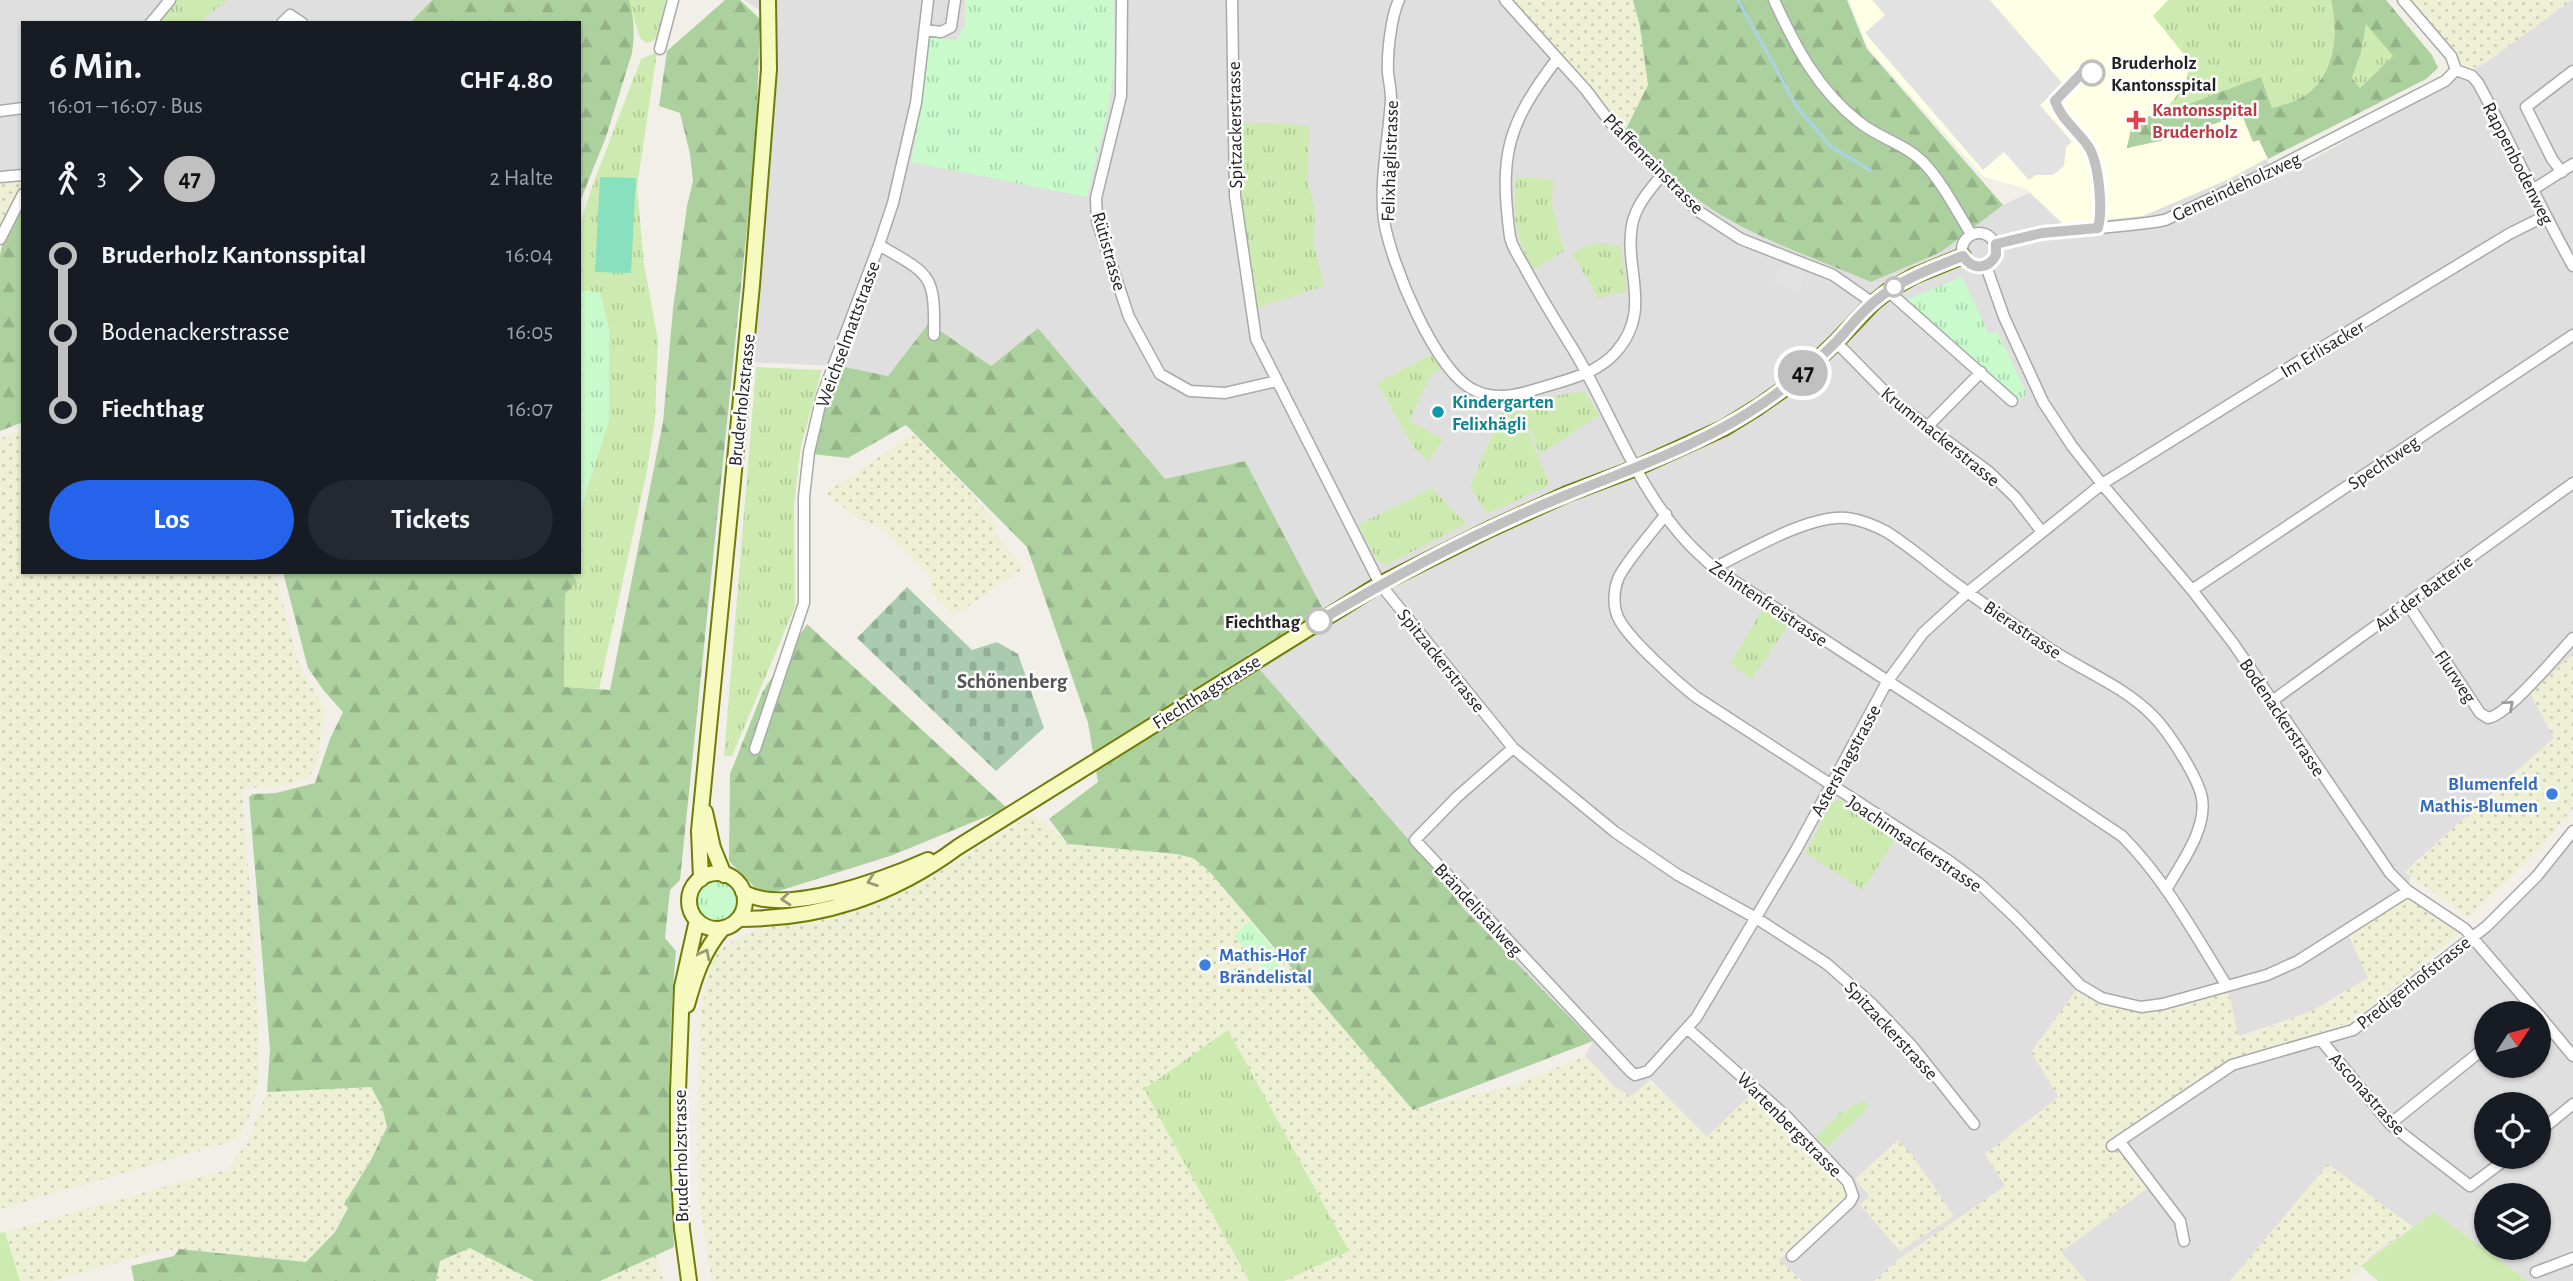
<!DOCTYPE html>
<html lang="de">
<head>
<meta charset="utf-8">
<style>
  :root { --surface:#171b24; --page:#242831; --text:#f1f3f6; --muted:#9ea1a6; --accent:#2563eb }
  body { margin:0; font-family:"Alegreya Sans",sans-serif; background:var(--page); color:var(--text); height:100vh; display:flex; flex-direction:column; font-size:26px; white-space:nowrap }
  * { box-sizing:border-box; margin:0 }
  p { font-size:23px; color:var(--muted) }
  .icon { flex:none; width:38px; height:38px; fill:none; stroke:currentColor; stroke-width:2; stroke-linecap:round; stroke-linejoin:round }
  .map { position:relative; flex:1; overflow:hidden }
  .side { position:absolute; left:21px; top:21px; width:560px; height:553px; display:flex; flex-direction:column; background:var(--surface); border-radius:0px; box-shadow:0 2px 5px #0004 }
  .side>* { flex:none }
  .badge { padding:0 14px; border-radius:23px; font-size:24px; line-height:46px }
  .needle { width:46px; rotate:54deg }
  .tools { position:absolute; left:2474px; top:1001px; display:grid; gap:14px }
  .tools a { display:grid; place-items:center; width:77px; height:77px; border-radius:50%; background:var(--surface); box-shadow:0 2px 5px #0004; font-size:35px }
  .map>.badge { position:absolute; translate:-50% -50%; box-shadow:0 0 0 4px #fff }
  .legs { display:flex; align-items:center; gap:10px; height:77px; padding:0 28px; font-size:23px }
  .legs p { margin-inline-start:auto }
  .headline { display:flex; align-items:center; justify-content:space-between; height:119px; padding:0 28px }
  h1 { font-size:38px; font-weight:600; line-height:52px }
  .primary-button { display:flex; gap:14px; margin-top:auto; padding:14px 28px }
  .primary-button a { flex:1; height:80px; border-radius:42px; background:var(--accent); color:#fff; font-size:28px; font-weight:600; line-height:80px; text-align:center }
  .primary-button a+a { background:var(--page); color:var(--text) }
  ul { padding:0 28px; list-style:none }
  li { display:flex; align-items:center; gap:24px; height:77px; font-size:26px }
  li i { display:grid; place-items:center; width:10px; height:100%; margin:0 9px; background:currentColor }
  li i::after { content:''; width:18px; height:18px; margin:-9px; border:5px solid; border-radius:50%; background:var(--surface) }
  li p { margin-inline-start:auto }
  li:first-child i { background:linear-gradient(#0000 50%,currentColor 0) }
  li:last-child i { background:linear-gradient(currentColor 50%,#0000 0) }
  .map>svg:first-child { display:block }
  .residential { fill:#e0dfdf; fill-rule:evenodd }
  .education { fill:#ffffe5 }
  .farmland { fill:url(#farmland-dots) }
  .grass { fill:url(#grass-tufts) }
  .forest { fill:url(#forest-firs); fill-rule:evenodd }
  .cemetery { fill:url(#cemetery-stones) }
  .park { fill:url(#park-tufts) }
  .garden { fill:#cdebb0 }
  .pitch { fill:#88e0be }
  .parking { fill:#e2e2e2 }
  .lines { fill:none; stroke-linecap:round; stroke-linejoin:round }
  .stream { stroke:#aad3df; stroke-width:3.5 }
  .street-casing { stroke:#a9a9a9; stroke-width:13 }
  .secondary-casing { stroke:#707d05; stroke-width:18 }
  .street { stroke:#fff; stroke-width:10 }
  .secondary { stroke:#f7fabf; stroke-width:14 }
  .oneway { stroke:#9c9c9c }
  .oneway2 { stroke:#979978 }
  .line-1-casing { stroke:#fff; stroke-width:16 }
  .line-1 { stroke:#c0c0c0; stroke-width:10 }
  .stop-1-dot { fill:#fff; stroke:#c0c0c0; stroke-width:3.5 }
  .health-dot { fill:#e0444e; stroke:#fff; stroke-width:2.5 }
  .culture-dot { fill:#0f9aa8; stroke:#fff; stroke-width:2.5 }
  .shop-dot { fill:#3f7fe0; stroke:#fff; stroke-width:2.5 }
  .labels { text-anchor:middle; stroke-width:5; stroke-linejoin:round; paint-order:stroke }
  .stop-label { font-size:19px; font-weight:bold; fill:#222; stroke:#fff; text-anchor:start }
  .health-label { font-size:19px; font-weight:bold; fill:#be3a42; stroke:#fff; text-anchor:start }
  .street-label { font-size:19px; fill:#222; stroke:#fff }
  .culture-label { font-size:19px; font-weight:bold; fill:#0d838f; stroke:#fff; text-anchor:start }
  .shop-label { font-size:19px; font-weight:bold; fill:#366cbe; stroke:#fff; text-anchor:end }
  .neighbourhood-label { font-size:21px; font-weight:bold; fill:#555; stroke:#fff }
</style>
</head>
<body>
<div class="map">
<svg width="2573" height="1281" viewBox="0 0 2573 1281">
  <defs>
    <pattern id="farmland-dots" width="8" height="8" patternUnits="userSpaceOnUse" patternTransform="scale(1.75)"><rect width="8" height="8" fill="#eef0d5"/><path d="M2 2h.1M6 6h.1" fill="none" stroke="#ccceb7" stroke-width="1.8" stroke-linecap="round"/></pattern>
    <pattern id="grass-tufts" width="24" height="20" patternUnits="userSpaceOnUse" patternTransform="scale(1.75)"><rect width="24" height="20" fill="#cdebb0"/><path d="M3 7l-1-3M5 7V3M7 7l1-3M15 17l-1-3M17 17v-4M19 17l1-3" fill="none" stroke="#b0c997"/></pattern>
    <pattern id="forest-firs" width="22" height="20" patternUnits="userSpaceOnUse" patternTransform="scale(1.75)"><rect width="22" height="20" fill="#add19e"/><path d="M5 1l3.5 6h-7zM16 11l3.5 6h-7z" fill="#95b388"/></pattern>
    <pattern id="cemetery-stones" width="16" height="16" patternUnits="userSpaceOnUse" patternTransform="scale(1.75)"><rect width="16" height="16" fill="#aacbaf"/><path d="M2 7V4a2 2 0 0 1 4 0v3zM10 15v-3a2 2 0 0 1 4 0v3z" fill="#92ae96"/></pattern>
    <pattern id="park-tufts" width="24" height="20" patternUnits="userSpaceOnUse" patternTransform="scale(1.75)"><rect width="24" height="20" fill="#c8facc"/><path d="M3 7l-1-3M5 7V3M7 7l1-3M15 17l-1-3M17 17v-4M19 17l1-3" fill="none" stroke="#acd6af"/></pattern>
  </defs>
  <rect width="100%" height="100%" fill="#f2efe9"/>
  <path class="residential" d="M0 0H432L410 23H23V173L0 175Z
    M744 0H1514L1626 129 1677 181 1703 203 1730 220 1764 238 1801 253 1941 252 2003 205 2127 148 2253 142 2279 178 2485 63 2568 0H2573V654L2530 694 2555 737 2412 865 2408 891 2368 978 2310 1012 2059 1097 1985 1154 2006 1186 1899 1259 1874 1281H1802L1779 1260 1839 1205 1707 1137 1651 1080 1631 1096 1616 1088 1585 1056 1593 1041 1463 908 1432 865 1246 655 1165 479 1038 328 991 366 929 324 888 376 840 366 745 362 769 17Z
    M2573 831V1281H2528L2434 1212 2361 1266 2372 1255 2413 1227 2328 1165 2230 1281H2086L2061 1252 2149 1187 2112 1146 2232 1065 2353 1030 2487 926ZM2487 1013H2539V1066H2487ZM2487 1104H2539V1157H2487ZM2487 1195H2539V1248H2487Z"/>
  <path class="education" d="M1849 0H2340L2390 92 2229 179 2143 216 2063 224 2026 189 1984 177 1868 48Z"/>
  <path class="farmland" d="M1514 0H1633L1640 26 1648 85 1626 129Z
    M2408 0H2572L2491 59 2476 67H2467L2461 62Z
    M23 178V187L0 233V179Z
    M23 429V572H275L298 662 325 710 316 767 308 778 289 784 242 789 254 942 260 1072 251 1113 237 1140 0 1209V439Z
    M917 431 998 525 994 532 1024 568 954 616 930 590 932 577 881 527 858 519 826 493Z
    M2573 654V808L2538 851 2469 917 2405 872 2554 738 2530 694Z
    M1034 814 1068 844 1175 854 1193 858 1209 871 1413 1110 1517 1084 1585 1056 1616 1088 1631 1096 1650 1080 1707 1137 1753 1092 1844 1186 1847 1193 1839 1205 1779 1260 1802 1281H712L700 1206 697 1148 700 1017 711 961 723 947 740 937 777 924 825 918 879 903 919 884Z
    M2408 891 2465 929 2351 1022 2231 1061 2113 1146 2118 1148 2149 1187 2061 1252 2086 1281H1874L1899 1259 2005 1186 1985 1154 2059 1098 2031 1052 2080 985 2102 998 2141 1007 2227 986 2239 1038 2310 1012 2368 978 2347 932Z
    M371 1087 382 1107 387 1127 334 1232 306 1262 179 1249 162 1250 52 1281H20L5 1232 213 1173 227 1171 247 1143 267 1092Z
    M1898 1140 1912 1155 1954 1216 1900 1251 1860 1205 1869 1196 1855 1179Z
    M2328 1164 2413 1227 2372 1255 2349 1281H2230Z
    M470 1248 530 1278 534 1281H436L440 1261Z
    M657 1255 663 1281H600Z"/>
  <path class="grass" d="M177 0H227L198 23H165L162 20Z
    M628 0H666C663 16 664 41 646 43L640 38Z
    M2168 0H2331C2339 33 2335 76 2304 96 2295 102 2282 105 2272 108L2261 78 2162 114 2185 85 2190 62 2153 16Z
    M2366 22 2393 56 2360 88 2352 78 2361 53Z
    M657 52 637 187 644 264 658 340 655 419 647 471 599 689 564 687 565 594 577 582 571 572H579V514L609 420V329L600 292 579 291V227L593 184 641 59Z
    M1276 123 1309 126 1308 182 1315 209 1314 245 1324 286 1256 308 1243 230 1241 124Z
    M1516 177 1553 179 1552 206 1564 251 1533 270C1513 232 1514 219 1516 177Z
    M1603 243 1621 247 1627 292 1610 294 1599 299 1572 253 1588 245Z
    M1432 354 1442 368 1431 375 1409 421 1443 439 1429 462 1412 445 1377 383Z
    M756 367 822 370 801 446 794 505 795 607 732 756H724Z
    M1584 391 1600 415 1540 454 1518 402Z
    M1516 403 1550 485 1487 514 1470 486 1504 407Z
    M1432 488 1466 524 1386 565 1377 560 1358 525Z
    M1763 609 1788 625 1752 679 1730 664Z
    M1842 800 1898 835 1863 890 1805 853 1832 802Z
    M1228 1030 1349 1251 1284 1281H1249L1144 1089Z
    M1863 1100 1869 1107 1827 1148 1816 1137 1843 1110 1846 1112 1856 1102 1859 1105Z"/>
  <path class="forest" d="M432 0H629C634 17 635 35 632 53L606 137 579 204V23H410Z
    M725 0H740L760 19 756 140 680 880 670 890 665 938 676 951C667 1051 668 1147 674 1247L600 1281H534L470 1248 440 1261 436 1281H134L131 1266 174 1256 179 1249 306 1262 335 1232 348 1208 344 1204 371 1160 387 1127 382 1107 371 1087 267 1092 270 1050 249 797 253 794 276 793 315 783 330 739 343 712 324 691 308 668 283 572H571L577 582 565 594 564 687 610 690 663 422 673 309 687 206 693 181 690 154 680 113 659 106 667 51Z
    M1633 0H1847L1867 49 2003 205 1941 252 1871 282C1815 258 1755 239 1704 204 1675 184 1651 154 1626 129L1648 85 1640 26Z
    M2331 0H2386L2432 55 2438 68 2426 79 2268 159 2259 140 2253 142 2242 115 2160 141 2127 148 2133 119 2162 114 2261 77 2272 108C2282 105 2295 102 2304 96 2335 76 2339 33 2331 0ZM2366 24 2393 56 2360 88 2352 78 2361 53Z
    M23 203V422L0 431V255L3 241Z
    M929 323 991 366 1038 328 1165 479 1245 461 1325 613 1247 655 1432 866 1463 908 1593 1041 1413 1110 1209 871 1193 858 1176 854 1068 844 1049 819 1098 782 1088 723 1027 547 906 425 848 458 812 454 823 403 840 366 888 376Z
    M807 624 1007 808 893 855 763 896 729 861 730 774 763 691Z"/>
  <path class="cemetery" d="M907 587 972 650 997 642 1018 654 1044 728 996 771 857 638Z"/>
  <path class="park" d="M965 0H1114V70L1107 115 1087 197 911 162 922 99 929 36 956 40 965 26Z
    M1962 277 1989 334 1997 331 2027 394 2018 402 1905 300Z
    M579 291 600 292 609 329V420L579 514Z
    M696 901a21 21 0 1 1 42 0a21 21 0 1 1-42 0Z
    M1250 921 1279 956V966L1268 974 1234 936Z"/>
  <path class="garden" d="M2434 1212 2528 1281H2378L2361 1266Z
    M5 1232 20 1281H0V1233Z"/>
  <path class="pitch" d="M600 177 636 178 631 273 595 272Z"/>
  <path class="parking" d="M1872 0H1990L2063 84 2040 105 2072 142 2066 147 2064 166 2053 175H2036L2029 180 2004 152 1983 170 1865 33 1885 15Z
    M1780 264 1804 271 1799 290 1774 283Z"/>
  <g class="lines">
    <path class="stream" d="M1738 0 1797 107 1831 147 1870 170"/>
    <g class="street-casing">
      <path id="street" d="M1122 0 1121 96 1096 198 1097 221 1129 317 1160 374 1190 391 1225 393 1277 381
        M1232 0 1235 196 1256 339 1380 584 1513 748 1615 832 1678 875 1756 918 1827 964 1871 1003 1912 1046 1974 1124
        M1399 0C1391 16 1387 54 1388 73 1389 81 1391 90 1391 99 1389 138 1379 181 1384 220 1390 261 1435 372 1474 390 1496 401 1518 395 1540 388 1566 380 1597 374 1616 352 1653 310 1624 271 1632 225 1636 205 1649 191 1661 176
        M1505 0 1586 90 1610 122 1698 211 1741 239 1833 275 1873 303
        M1774 0C1795 46 1818 90 1859 122 1879 138 1905 144 1923 162 1943 183 1956 210 1971 234
        M2403 0 2451 56 2456 70
        M151 23 170 0
        M282 23 290 15 302 23
        M925 30 941 32 951 27 955 0
        M660 49 673 0
        M1557 59C1507 125 1499 154 1510 237 1512 247 1519 257 1524 266 1539 294 1556 322 1573 349 1611 412 1636 487 1687 542 1695 551 1705 559 1714 568L1980 741 2122 836C2165 879 2195 935 2227 986
        M2456 70 2472 76 2478 83C2511 143 2539 206 2573 266
        M0 111 23 108
        M2562 172 2552 159 2526 107 2573 71
        M0 177 23 175
        M2534 189 2573 164
        M1962 250a17 17 0 1 1 34 0a17 17 0 1 1-34 0Z
        M0 239 23 194
        M1996 244C2050 226 2109 231 2165 220L2262 175 2445 81 2456 70
        M879 245C931 275 935 274 934 335
        M1986 266 2004 317 2043 402 2072 446 2102 484 2192 590 2233 643 2390 873 2408 891 2465 929 2537 1013
        M1888 291 2012 401
        M1836 342 1897 404 1989 472 2015 497 2042 532
        M1928 426 1981 372
        M1666 514C1654 530 1624 564 1618 579 1613 592 1613 610 1620 621 1631 641 1677 682 1696 697L1949 861 1981 885 2016 918 2080 985 2102 998 2141 1007 2163 1004 2267 975 2298 961 2408 891
        M1714 568C1748 551 1810 514 1847 518 1861 520 1874 525 1887 532 1909 546 1930 564 1951 580 1982 603 2014 625 2047 647 2081 670 2124 686 2153 716 2168 731 2198 777 2202 798 2207 830 2181 863 2166 890
        M2192 590 2573 335
        M2407 603 2480 713 2488 718C2507 716 2558 654 2573 638
        M2272 701 2573 483
        M1513 748 1457 797 1415 840 1631 1072 1635 1075 1648 1071 1696 1018 1796 850 1887 682 1923 633 1968 592 2102 484 2293 365 2509 234 2545 216
        M755 749 804 603V497L809 452 822 396 879 245 893 203 916 103 928 0
        M2539 1015 2573 1056
        M1688 1029 1786 1116 1848 1182 1853 1196 1850 1202 1792 1256
        M2321 1040 2390 1124 2470 1186 2509 1157
        M2390 1124 2487 1046
        M2539 1132 2573 1104
        M2120 1142 2180 1221 2184 1241
        M2112 1146 2232 1065 2353 1030 2487 926 2537 876 2573 831
        M2536 1272 2573 1258"/>
    </g>
    <g class="secondary-casing">
      <path id="secondary" d="M705 812 713 848 724 875
        M689 901a28 28 0 1 1 56 0a28 28 0 1 1-56 0Z
        M701 879 699 831 752 285 769 69 768 0
        M743 892C785 917 885 879 928 860
        M738 919C821 919 892 896 958 847L1380 584 1490 529 1567 494 1636 468 1724 428 1758 407 1795 381 1836 342 1873 303 1888 291 1914 276 1963 256
        M687 1005C695 976 703 951 723 928
        M689 1281 682 1229 678 1159V1091L682 987 697 920"/>
    </g>
    <use href="#street" class="street"/>
    <use href="#secondary" class="secondary"/>
  </g>
  <defs><path id="oneway-chevron" d="M-2-3.5L2.5 0L-2 3.5" fill="none" stroke-width="1.6" stroke-linecap="round" stroke-linejoin="round" transform="scale(1.75)"/></defs>
  <use class="oneway" href="#oneway-chevron" transform="translate(2509 705) rotate(-42)"/>
  <g class="oneway2">
    <use href="#oneway-chevron" transform="translate(872 881) rotate(160)"/>
    <use href="#oneway-chevron" transform="translate(786 899) rotate(175)"/>
    <use href="#oneway-chevron" transform="translate(705 954) rotate(-63)"/>
  </g>
  <g class="lines">
    <g class="line-1-casing">
      <path id="line-1" d="M1319 621C1399 573 1482 529 1569 494 1621 473 1674 454 1724 427 1765 405 1801 377 1834 344 1847 331 1859 314 1874 302 1899 280 1932 268 1963 256 1972 270 1988 270 1996 255V244L2042 233 2098 228C2103 209 2099 162 2088 146 2077 130 2061 119 2055 101L2081 74 2092 73"/>
    </g>
    <use href="#line-1" class="line-1"/>
  </g>
  <g class="stop-1-dot">
    <circle cx="2092" cy="73" r="12"/>
    <circle cx="1894" cy="287" r="9"/>
    <circle cx="1319" cy="621" r="12"/>
  </g>
  <path class="health-dot" d="M2132.5 109.5h7v7h7v7h-7v7h-7v-7h-7v-7h7z"/>
  <circle class="culture-dot" cx="1438" cy="412" r="7"/>
  <g class="shop-dot">
    <circle cx="2552" cy="794" r="7"/>
    <circle cx="1205" cy="965" r="7"/>
  </g>
  <g class="labels">
    <g class="stop-label">
      <text x="2111" y="69">Bruderholz<tspan x="2111" dy="22">Kantonsspital</tspan></text>
      <text x="1300" y="628" text-anchor="end">Fiechthag</text>
    </g>
    <g class="health-label">
      <text x="2152" y="116">Kantonsspital<tspan x="2152" dy="22">Bruderholz</tspan></text>
    </g>
    <g class="street-label">
      <text transform="translate(1234 125) rotate(-91)" y="7">Spitzackerstrasse</text>
      <text transform="translate(1389 161) rotate(-88)" y="7">Felixhäglistrasse</text>
      <text transform="translate(1654 163) rotate(45)" y="7">Pfaffenrainstrasse</text>
      <text transform="translate(2519 163) rotate(63)" y="7">Rappenbodenweg</text>
      <text transform="translate(2236 186) rotate(-25)" y="7">Gemeindeholzweg</text>
      <text transform="translate(1110 251) rotate(74)" y="7">Rütistrasse</text>
      <text transform="translate(847 334) rotate(-70)" y="7">Weichselmattstrasse</text>
      <text transform="translate(2322 348) rotate(-31)" y="7">Im Erlisacker</text>
      <text transform="translate(741 400) rotate(-84)" y="7">Bruderholzstrasse</text>
      <text transform="translate(1941 436) rotate(39)" y="7">Krummackerstrasse</text>
      <text transform="translate(2383 462) rotate(-34)" y="7">Spechtweg</text>
      <text transform="translate(2423 592) rotate(-36)" y="7">Auf der Batterie</text>
      <text transform="translate(1769 603) rotate(34)" y="7">Zehntenfreistrasse</text>
      <text transform="translate(2023 629) rotate(34)" y="7">Bierastrasse</text>
      <text transform="translate(1442 660) rotate(51)" y="7">Spitzackerstrasse</text>
      <text transform="translate(2456 676) rotate(56)" y="7">Flurweg</text>
      <text transform="translate(1206 691) rotate(-32)" y="7">Fiechthagstrasse</text>
      <text transform="translate(2283 717) rotate(56)" y="7">Bodenackerstrasse</text>
      <text transform="translate(1845 760) rotate(-61)" y="7">Astershagstrasse</text>
      <text transform="translate(1915 843) rotate(34)" y="7">Joachimsackerstrasse</text>
      <text transform="translate(1479 909) rotate(47)" y="7">Brändelistalweg</text>
      <text transform="translate(2413 982) rotate(-38)" y="7">Predigerhofstrasse</text>
      <text transform="translate(1892 1030) rotate(47)" y="7">Spitzackerstrasse</text>
      <text transform="translate(2368 1093) rotate(48)" y="7">Asconastrasse</text>
      <text transform="translate(1790 1124) rotate(45)" y="7">Wartenbergstrasse</text>
      <text transform="translate(680 1156) rotate(-91)" y="7">Bruderholzstrasse</text>
    </g>
    <g class="culture-label">
      <text x="1452" y="408">Kindergarten<tspan x="1452" dy="22">Felixhägli</tspan></text>
    </g>
    <g class="shop-label">
      <text x="2538" y="790">Blumenfeld<tspan x="2538" dy="22">Mathis-Blumen</tspan></text>
      <text x="1219" y="961" text-anchor="start">Mathis-Hof<tspan x="1219" dy="22">Brändelistal</tspan></text>
    </g>
    <g class="neighbourhood-label">
      <text x="1012" y="688">Schönenberg</text>
    </g>
  </g>
</svg>
<div class="tools">
<a><svg class="needle" viewBox="-14 -14 28 28"><path d="M0-13l5 13h-10z" fill="#e53935"/><path d="M0 13l5-13h-10z" fill="#9ea1a6"/></svg></a>
<a><svg class="icon" aria-label="locate" viewBox="0 0 24 24"><circle cx="12" cy="12" r="6"/><path d="M12 2v4M12 18v4M2 12h4M18 12h4"/></svg></a>
<a><svg class="icon" aria-label="layers" viewBox="0 0 24 24"><path d="M12 4l9 5-9 5-9-5zM3 14l9 5 9-5"/></svg></a>
</div>
<b class="badge" style="left:1803px;top:373px;background:#c0c0c0;color:#111">47</b>
<section class="side">
<div class="headline"><div><h1>6 Min.</h1><p>16:01 – 16:07 · Bus</p></div><b>CHF 4.80</b></div>
<div class="legs"><svg class="icon" aria-label="walk" viewBox="0 0 24 24"><circle cx="13" cy="4" r="2"/><path d="M13 8l-2 6 4 7M11 14l-3 7M7 12l3-4h3l4 4"/></svg>3<svg class="icon" aria-label="forward" viewBox="0 0 24 24"><path d="M9 5l7 7-7 7"/></svg><b class="badge" style="background:#c0c0c0;color:#111">47</b><p>2 Halte</p></div>
<ul>
<li><i style="color:#c0c0c0"></i><b>Bruderholz Kantonsspital</b><p>16:04</p></li>
<li><i style="color:#c0c0c0"></i><span>Bodenackerstrasse</span><p>16:05</p></li>
<li><i style="color:#c0c0c0"></i><b>Fiechthag</b><p>16:07</p></li>
</ul>
<div class="primary-button"><a>Los</a><a>Tickets</a></div>
</section>
</div>
</body>
</html>
